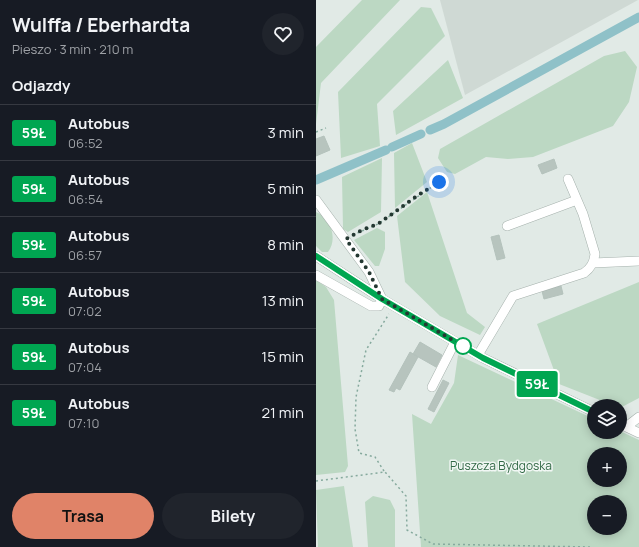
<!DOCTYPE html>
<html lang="pl">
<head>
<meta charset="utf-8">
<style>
  :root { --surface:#171b24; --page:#20242c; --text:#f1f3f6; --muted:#9ea1a6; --line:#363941; --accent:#e08368 }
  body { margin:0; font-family:Manrope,sans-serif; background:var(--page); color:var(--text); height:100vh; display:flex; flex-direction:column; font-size:15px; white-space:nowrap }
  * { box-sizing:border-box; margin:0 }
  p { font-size:13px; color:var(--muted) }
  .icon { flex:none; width:22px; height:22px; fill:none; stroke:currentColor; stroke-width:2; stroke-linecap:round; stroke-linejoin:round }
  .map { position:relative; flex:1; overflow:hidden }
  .sheet { display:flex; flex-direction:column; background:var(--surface); width:316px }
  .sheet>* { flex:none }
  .badge { padding:0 8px; border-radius:3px; font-size:14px; line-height:26px }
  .controls { position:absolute; left:271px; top:399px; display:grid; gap:8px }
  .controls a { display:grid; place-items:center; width:40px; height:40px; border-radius:50%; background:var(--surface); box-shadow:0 2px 10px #0003; font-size:20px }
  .you { position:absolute; width:20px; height:20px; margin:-10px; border:3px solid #fff; border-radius:50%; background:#1a73e8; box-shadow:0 0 0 6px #1a73e833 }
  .map>.badge { position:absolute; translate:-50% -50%; box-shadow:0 0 0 2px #fff }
  h2 { padding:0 12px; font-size:15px; line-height:36px }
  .round { display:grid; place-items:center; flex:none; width:42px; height:42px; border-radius:21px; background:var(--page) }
  .headline { display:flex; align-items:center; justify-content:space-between; height:68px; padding:0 12px }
  h1 { font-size:19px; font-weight:700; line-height:30px }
  .cta { display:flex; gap:8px; margin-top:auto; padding:8px 12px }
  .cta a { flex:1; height:46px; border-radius:24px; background:var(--accent); color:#111; font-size:16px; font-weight:700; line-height:46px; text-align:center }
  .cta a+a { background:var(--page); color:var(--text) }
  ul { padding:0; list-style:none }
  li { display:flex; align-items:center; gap:12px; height:56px; padding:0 12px; border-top:1px solid var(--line) }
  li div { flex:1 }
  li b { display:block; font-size:15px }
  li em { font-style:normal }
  li .badge { min-width:44px; font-weight:700; text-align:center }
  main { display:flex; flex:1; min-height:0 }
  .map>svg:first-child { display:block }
  .built { fill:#cfd9d4 }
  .green { fill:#bcd8c3; fill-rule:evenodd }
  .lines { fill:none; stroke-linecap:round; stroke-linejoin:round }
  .canal { stroke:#8fc1c8; stroke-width:9 }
  .building { fill:#b7c4be; stroke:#b4c2bc }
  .minor-casing { stroke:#a5b1ac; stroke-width:10 }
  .path { stroke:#85a99d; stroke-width:1.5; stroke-dasharray:2 3; stroke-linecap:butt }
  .minor { stroke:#fff; stroke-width:9 }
  .line-casing { stroke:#fff; stroke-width:9 }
  .line { stroke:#00a651; stroke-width:6 }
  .walk { stroke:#243832; stroke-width:4; stroke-dasharray:0 7.2 }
  .stop-dot { fill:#fff; stroke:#00a651; stroke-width:2 }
  .labels { text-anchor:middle; stroke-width:3; stroke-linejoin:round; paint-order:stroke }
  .park-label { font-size:12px; fill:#336a47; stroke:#f1f7f4 }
</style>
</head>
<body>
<main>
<section class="sheet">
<div class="headline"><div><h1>Wulffa / Eberhardta</h1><p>Pieszo · 3 min · 210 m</p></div><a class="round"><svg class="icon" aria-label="heart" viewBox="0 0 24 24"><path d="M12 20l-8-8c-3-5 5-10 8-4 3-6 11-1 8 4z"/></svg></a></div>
<h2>Odjazdy</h2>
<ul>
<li><span class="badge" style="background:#00a651;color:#fff">59Ł</span><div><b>Autobus</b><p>06:52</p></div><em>3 min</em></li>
<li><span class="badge" style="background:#00a651;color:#fff">59Ł</span><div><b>Autobus</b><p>06:54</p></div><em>5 min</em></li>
<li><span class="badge" style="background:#00a651;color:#fff">59Ł</span><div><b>Autobus</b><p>06:57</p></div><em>8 min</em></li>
<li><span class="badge" style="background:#00a651;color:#fff">59Ł</span><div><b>Autobus</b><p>07:02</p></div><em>13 min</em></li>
<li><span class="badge" style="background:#00a651;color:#fff">59Ł</span><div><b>Autobus</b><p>07:04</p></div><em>15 min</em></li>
<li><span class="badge" style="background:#00a651;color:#fff">59Ł</span><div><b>Autobus</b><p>07:10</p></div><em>21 min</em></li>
</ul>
<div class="cta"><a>Trasa</a><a>Bilety</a></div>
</section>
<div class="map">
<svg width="323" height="547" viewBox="0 0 323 547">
  <rect width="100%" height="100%" fill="#e1eae6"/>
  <path class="built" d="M124 0H322L149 95Z"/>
  <path class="green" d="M46 0H84L5 83 0 124V47Z
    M105 7 115 8 129 36 61 104 64 146 25 158 22 92Z
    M309 51 321 67 313 102 297 126 217 157 192 159 170 157 139 174 131 172 122 158 124 149 288 56Z
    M132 60 147 98 80 135 77 111Z
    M96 143 111 182 79 208 78 153Z
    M66 158 65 212 32 232 27 229 26 177Z
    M111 192 151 313 169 327 164 335 124 316 89 282 81 216Z
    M0 212C15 218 22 239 12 252H6L0 246Z
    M61 228 69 232V249L63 266H59L38 240Z
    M0 280 10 287 18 300 32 466 29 472 0 475Z
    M323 282V398L304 408V406H299L243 384 221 324Z
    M142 355 278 419V432L304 431 323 440V547H105L96 414 115 424 138 383ZM278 454H304V480H278ZM278 502H304V528H278Z
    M28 486 37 547H2L0 490Z
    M57 496 74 500 79 510V547H52L49 502Z"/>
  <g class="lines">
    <path class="canal" d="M114 130 128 124 323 17
      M76 147 105 134
      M0 180 70 150"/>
  </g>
  <path class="building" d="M8 136 14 150 0 156V139Z
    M238 159 241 168 226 174 222 165Z
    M183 235 189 258 181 260 175 237Z
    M245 286 247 294 228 299 226 291Z
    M104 342 126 355 120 367 97 354Z
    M94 352 102 357 84 390 80 388 78 392 73 390Z
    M127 380 133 383 118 412 112 409Z"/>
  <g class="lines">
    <g class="minor-casing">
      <path id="minor" d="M0 200 53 272 66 299 63 306H55L0 275
        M191 226 261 200
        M0 256 66 299 167 358 278 412
        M277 263 323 261
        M162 355 197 296 268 273C275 268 278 263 279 254L267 214 252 179
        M116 387 139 342
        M304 424 323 433
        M310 427 323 417"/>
    </g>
    <path class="path" d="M0 132 10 128
      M37 235 62 224 123 182
      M68 471 59 457 43 453 39 429 40 397 50 350 73 314
      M0 481 69 472 90 496 91 530 117 544 274 547"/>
    <use href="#minor" class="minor"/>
  </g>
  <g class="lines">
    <g class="line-casing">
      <path id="line" d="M0 256 66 299 167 358 278 412"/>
    </g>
    <use href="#line" class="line"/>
    <path class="walk" d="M123 182 101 196 62 224 46 230 30 239 53 272 66 299 147 346"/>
  </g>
  <circle class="stop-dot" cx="147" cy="346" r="8"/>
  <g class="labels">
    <g class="park-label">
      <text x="185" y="470">Puszcza Bydgoska</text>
    </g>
  </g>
</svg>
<div class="controls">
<a><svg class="icon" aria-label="layers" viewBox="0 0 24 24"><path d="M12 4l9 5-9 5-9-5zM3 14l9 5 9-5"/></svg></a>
<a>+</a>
<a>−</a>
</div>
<div class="you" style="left:123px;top:182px"></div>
<b class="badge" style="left:221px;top:384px;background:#00a651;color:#fff">59Ł</b>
</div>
</main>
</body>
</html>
